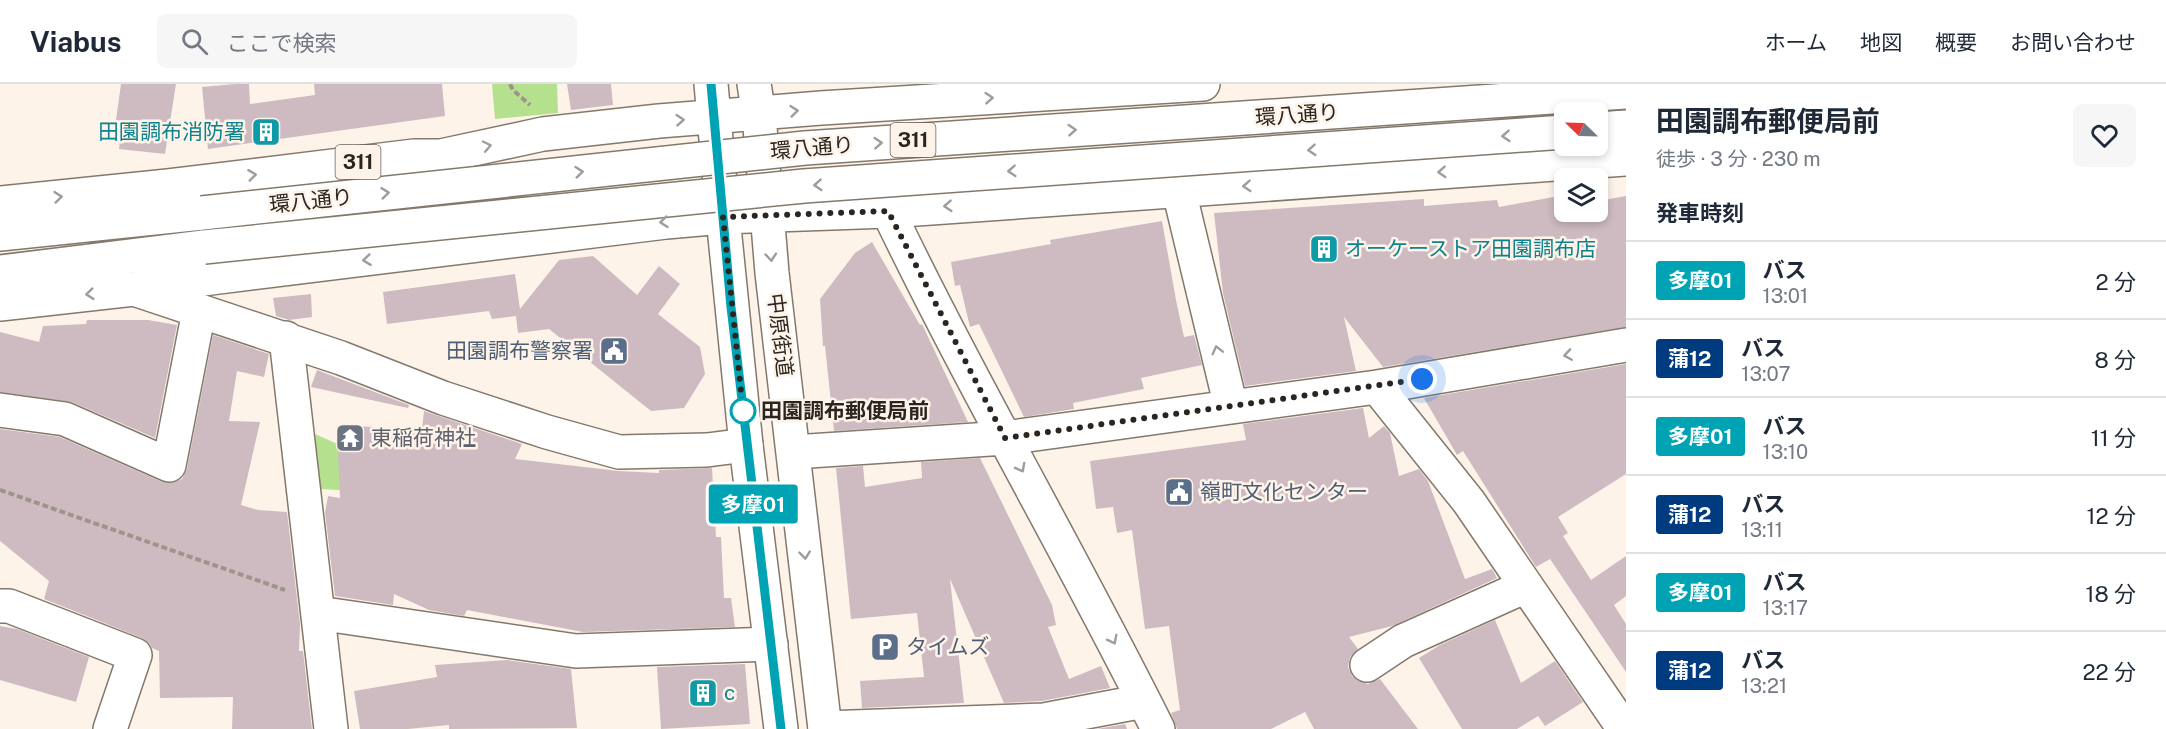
<!DOCTYPE html>
<html lang="ja">
<head>
<meta charset="utf-8">
<style>
  :root { --surface:#fff; --page:#f6f6f7; --text:#1f2937; --muted:#747a83; --line:#e0e1e3 }
  body { margin:0; font-family:"Public Sans","Noto Sans JP",sans-serif; background:var(--page); color:var(--text); height:100vh; display:flex; flex-direction:column; font-size:22px; white-space:nowrap }
  * { box-sizing:border-box; margin:0 }
  p { font-size:20px; color:var(--muted) }
  .icon { flex:none; width:33px; height:33px; fill:none; stroke:currentColor; stroke-width:2; stroke-linecap:round; stroke-linejoin:round }
  .map { position:relative; flex:1; overflow:hidden }
  .details { display:flex; flex-direction:column; background:var(--surface); width:540px }
  .details>* { flex:none }
  .badge { padding:0 12px; border-radius:4px; font-size:21px; line-height:39px }
  .needle { width:39px; rotate:293deg }
  .tools { position:absolute; left:1554px; top:18px; display:grid; gap:12px }
  .tools a { display:grid; place-items:center; width:54px; height:54px; border-radius:9px; background:var(--surface); box-shadow:0 3px 9px #0003; font-size:30px }
  .you { position:absolute; width:30px; height:30px; margin:-15px; border:4px solid #fff; border-radius:50%; background:#1a73e8; box-shadow:0 0 0 9px #1a73e833 }
  .map>.badge { position:absolute; translate:-50% -50%; box-shadow:0 0 0 3px #fff }
  h2 { padding:0 30px; font-size:22px; line-height:54px }
  .round { display:grid; place-items:center; flex:none; width:63px; height:63px; border-radius:9px; background:var(--page) }
  .head { display:flex; align-items:center; justify-content:space-between; height:102px; padding:0 30px }
  h1 { font-size:28px; font-weight:700; line-height:45px }
  ul { padding:0; list-style:none }
  li { display:flex; align-items:center; gap:18px; height:78px; padding:0 30px; border-top:2px solid var(--line) }
  li div { flex:1 }
  li b { display:block; font-size:22px }
  li em { font-style:normal }
  li .badge { min-width:66px; font-weight:700; text-align:center }
  header { display:flex; align-items:center; gap:36px; box-sizing:border-box; height:84px; padding:0 30px; background:var(--surface); border-bottom:2px solid var(--line) }
  header strong { font-size:28px }
  nav { display:flex; gap:33px; margin-inline-start:auto; font-size:21px }
  .search { width:420px; height:54px; background:var(--page); display:flex; align-items:center; gap:15px; box-sizing:border-box; padding:0 21px; border-radius:9px; color:var(--muted); font-size:22px }
  main { display:flex; flex:1; min-height:0 }
  .map>svg:first-child { display:block }
  .green { fill:#b5e08d }
  .building { fill:#cebbc1 }
  .lines { fill:none; stroke-linecap:round; stroke-linejoin:round }
  .minor-casing { stroke:#83786c; stroke-width:36 }
  .major-casing { stroke:#83786c; stroke-width:36 }
  .path { stroke:#9d948c; stroke-width:4; stroke-dasharray:6 3; stroke-linecap:butt }
  .minor { stroke:#fff; stroke-width:33 }
  .major { stroke:#fff; stroke-width:33 }
  .major-bridge-casing { stroke:#83786c; stroke-width:36; stroke-linecap:butt }
  .major-bridge { stroke:#fff; stroke-width:33 }
  .oneway { stroke:#9f9d9b }
  .line-casing { stroke:#fff; stroke-width:14 }
  .line { stroke:#00a3b4; stroke-width:9 }
  .walk { stroke:#2a2520; stroke-width:6; stroke-dasharray:0 10.8 }
  .stop-dot { fill:#fff; stroke:#00a3b4; stroke-width:3 }
  .labels { text-anchor:middle; stroke-width:5; stroke-linejoin:round; paint-order:stroke }
  .shield { fill:#fef3e8; stroke:#6a635c; stroke-width:1.5 }
  .shield-label { font-size:20px; font-weight:bold; fill:#2a2520 }
  .street-label { font-size:21px; fill:#2a2520; stroke:#fef3e8 }
  .culture-label { font-size:21px; fill:#0d838f; stroke:#fef3e8; text-anchor:start }
  .service-label { font-size:21px; fill:#4e5e75; stroke:#fef3e8; text-anchor:start }
  .stop-label { font-size:21px; font-weight:bold; fill:#2a2520; stroke:#fef3e8; text-anchor:start }
  .worship-label { font-size:21px; fill:#5b616d; stroke:#fef3e8; text-anchor:start }
</style>
</head>
<body>
<header>
<strong>Viabus</strong>
<div class="search"><svg class="icon" aria-label="search" viewBox="0 0 24 24"><circle cx="10" cy="10" r="6"/><path d="M15 15l6 6"/></svg>ここで検索</div>
<nav><a>ホーム</a><a>地図</a><a>概要</a><a>お問い合わせ</a></nav>
</header>
<main>
<div class="map">
<svg width="1626" height="645" viewBox="0 0 1626 645">
  <rect width="100%" height="100%" fill="#fef3e8"/>
  <path class="green" d="M492 0H557L558 29 495 35Z
    M315 350 371 375V408L321 405Z"/>
  <path class="building" d="M121 0H176L165 70 119 65 122 39 116 36Z
    M235 0H249L250 20 315 11 314 0H442L445 32 208 65 202 3Z
    M567 0H611L613 21 571 26Z
    M1564 111V128H1598V117L1626 112V243L1383 283 1344 233 1356 287 1245 302 1223 209 1214 129 1424 115V122L1497 116 1499 123Z
    M1162 137 1176 216 1184 253 1194 251 1202 281 1141 294 1144 305 1073 319 1074 325 1024 333 979 240 970 243 960 201 955 202 951 178 1051 160 1050 156Z
    M872 158 920 241 922 240 968 338 834 347 825 262H823L820 215 855 169Z
    M593 172 637 211 659 182 680 200 658 230 700 263 705 290 684 324 651 327 549 245 518 249 516 232 492 235 489 227 387 240 383 208 515 190 520 225 559 176Z
    M311 210 312 233 289 236 276 232 273 214Z
    M87 236H148L177 241 155 354 72 318 0 308V248L39 258 43 242 86 240Z
    M213 251 269 270 264 293 237 287 229 337 260 338 241 421 258 426 287 428 300 540 299 567H303L312 645H232L233 613 160 614 159 567 152 564 149 559 142 554 44 515 49 497 0 457V345L60 353 162 398 172 399 182 395 187 385Z
    M1626 280V390L1558 433 1568 449 1563 452 1591 496 1626 472V512L1614 521 1626 540V588L1550 475 1536 483 1463 367 1457 371 1424 314Z
    M317 286 409 321 408 324 311 303Z
    M1363 324 1369 354 1384 342 1390 349 1399 392 1419 385 1428 397 1465 495 1492 485 1497 494 1392 542 1349 553 1358 565 1350 573 1348 583 1352 592 1358 597 1368 600 1380 595 1418 645H1314L1305 628 1271 645H1177L1171 629 1180 626 1169 542 1145 545 1132 446 1117 449 1113 423 1096 425 1090 377 1246 356 1243 340Z
    M424 327 522 360 515 375 619 387 659 389V386L712 384 716 453H721L724 514H731L735 543 583 548 467 526 464 532 429 526 394 510 393 521 335 512 325 429 328 412 340 414 338 370 351 342 422 345Z
    M980 374 1052 521 1056 541 1048 543 1069 595 1101 582 1110 604 1042 617 1004 619 950 495 964 619 862 624 860 597 924 593 917 529 851 535 836 384 863 382 865 403 922 394 921 378Z
    M1495 536 1521 599 1555 577 1583 618 1545 642 1538 632 1517 645H1462L1419 574 1440 561Z
    M0 542 17 545 89 573 76 618 0 596Z
    M507 576 571 585 577 644 449 645V641L408 645H360L354 607 437 593 435 581Z
    M745 580 750 640 661 645 657 583Z
    M1125 640 1127 645H1097Z"/>
  <g class="lines">
    <g class="minor-casing">
      <path id="minor" d="M1179 107 1231 323
        M888 127C972 302 1071 470 1158 645
        M134 205 341 274 443 314 547 348 619 368 707 366 746 361
        M286 254 331 645
        M1377 303 1469 418 1624 645
        M0 326 65 335 169 381 199 227
        M794 368 1005 354 1377 303 1626 261
        M0 522H9L135 571 110 645
        M318 529 576 567 771 560
        M1367 581 1403 557 1526 502
        M825 644 1044 636 1144 617"/>
    </g>
    <g class="major-casing">
      <path id="major" d="M711 0 723 133 746 361 781 645
        M754 0 759 31 772 189 825 645
        M1598 45 1626 43
        M0 119 168 102 414 72H441L543 50 659 37 821 24 1203 0
        M0 150 202 129
        M0 188 204 163
        M0 220 134 205 195 196 666 138 723 133 888 127 1626 75"/>
    </g>
    <path class="path" d="M510 0 513 6 530 21
      M0 406 285 506"/>
    <use href="#minor" class="minor"/>
    <use href="#major" class="major"/>
    <g class="major-bridge-casing">
      <path id="major-bridge" d="M202 129 805 64 1626 8
        M204 163 804 102 1564 48"/>
    </g>
    <use href="#major-bridge" class="major-bridge"/>
  </g>
  <defs><path id="oneway-chevron" d="M-2-3.5L2.5 0L-2 3.5" fill="none" stroke-width="1.6" stroke-linecap="round" stroke-linejoin="round" transform="scale(1.5)"/></defs>
  <g class="oneway">
    <use href="#oneway-chevron" transform="translate(989 14) rotate(-4)"/>
    <use href="#oneway-chevron" transform="translate(794 27) rotate(-6)"/>
    <use href="#oneway-chevron" transform="translate(680 36) rotate(-4)"/>
    <use href="#oneway-chevron" transform="translate(1072 46) rotate(-4)"/>
    <use href="#oneway-chevron" transform="translate(1506 52) rotate(176)"/>
    <use href="#oneway-chevron" transform="translate(878 59) rotate(-4)"/>
    <use href="#oneway-chevron" transform="translate(487 62) rotate(-12)"/>
    <use href="#oneway-chevron" transform="translate(1312 66) rotate(176)"/>
    <use href="#oneway-chevron" transform="translate(1012 87) rotate(176)"/>
    <use href="#oneway-chevron" transform="translate(579 88) rotate(-6)"/>
    <use href="#oneway-chevron" transform="translate(1442 88) rotate(176)"/>
    <use href="#oneway-chevron" transform="translate(252 91) rotate(-7)"/>
    <use href="#oneway-chevron" transform="translate(818 101) rotate(176)"/>
    <use href="#oneway-chevron" transform="translate(1247 102) rotate(176)"/>
    <use href="#oneway-chevron" transform="translate(385 109) rotate(-6)"/>
    <use href="#oneway-chevron" transform="translate(58 113) rotate(-6)"/>
    <use href="#oneway-chevron" transform="translate(948 122) rotate(176)"/>
    <use href="#oneway-chevron" transform="translate(664 138) rotate(174)"/>
    <use href="#oneway-chevron" transform="translate(771 173) rotate(85)"/>
    <use href="#oneway-chevron" transform="translate(367 176) rotate(173)"/>
    <use href="#oneway-chevron" transform="translate(90 210) rotate(174)"/>
    <use href="#oneway-chevron" transform="translate(1217 266) rotate(-104)"/>
    <use href="#oneway-chevron" transform="translate(1568 271) rotate(171)"/>
    <use href="#oneway-chevron" transform="translate(1021 384) rotate(62)"/>
    <use href="#oneway-chevron" transform="translate(805 471) rotate(84)"/>
    <use href="#oneway-chevron" transform="translate(1113 556) rotate(63)"/>
  </g>
  <g class="lines">
    <g class="line-casing">
      <path id="line" d="M711 0 731 223 781 645"/>
    </g>
    <use href="#line" class="line"/>
    <path class="walk" d="M743 327 723 133 888 127 1005 354 1422 295"/>
  </g>
  <defs>
    <g id="building-square" transform="scale(1.5)"><rect x="-9" y="-9" width="18" height="18" rx="4" fill="#0f9aa8" stroke="#fef3e8"/><path d="M-4-6H4V6H1V3H-1V6H-4ZM-2.5-4.3h1.7v1.8h-1.7ZM.8-4.3h1.7v1.8H.8ZM-2.5-1h1.7V.8h-1.7ZM.8-1h1.7V.8H.8Z" fill="#fff"/></g>
    <g id="civic-square" transform="scale(1.5)"><rect x="-9" y="-9" width="18" height="18" rx="4" fill="#5c6f8a" stroke="#fef3e8"/><path d="M-.6-6.5H3V-4.5H.6V-3L4-1V1h2V6H-6V1h2V-1L-.6-3ZM-1.2 2.5V6h2.4V2.5Z" fill="#fff"/></g>
    <g id="temple-square" transform="scale(1.5)"><rect x="-9" y="-9" width="18" height="18" rx="4" fill="#6b7280" stroke="#fef3e8"/><path d="M0-6L5-2H3V0L6.5 2.5H4V6H1.5V3h-3V6H-4V2.5H-6.5L-3 0V-2H-5Z" fill="#fff"/></g>
    <g id="parking-square" transform="scale(1.5)"><rect x="-9" y="-9" width="18" height="18" rx="4" fill="#5c6f8a" stroke="#fef3e8"/><path d="M-3.5-5.5H1a3.5 3.5 0 0 1 0 7H-1V5.5H-3.5ZM-1-3.4V-.6H.8a1.4 1.4 0 0 0 0-2.8Z" fill="#fff"/></g>
  </defs>
  <g fill-rule="evenodd">
    <use href="#building-square" x="266" y="48"/>
    <use href="#building-square" x="1324" y="165"/>
    <use href="#civic-square" x="614" y="267"/>
    <use href="#temple-square" x="350" y="354"/>
    <use href="#civic-square" x="1179" y="408"/>
    <use href="#parking-square" x="885" y="563"/>
    <use href="#building-square" x="703" y="609"/>
  </g>
  <circle class="stop-dot" cx="743" cy="327" r="12"/>
  <g class="labels">
    <g class="shield">
      <rect x="890.5" y="39" width="45" height="34" rx="4.5"/>
      <rect x="335.5" y="61" width="45" height="34" rx="4.5"/>
    </g>
    <g class="shield-label">
      <text x="913" y="63">311</text>
      <text x="358" y="85">311</text>
    </g>
    <g class="street-label">
      <text transform="translate(1297 31) rotate(-4)" y="7">環八通り</text>
      <text transform="translate(812 64) rotate(-5)" y="7">環八通り</text>
      <text transform="translate(311 117) rotate(-6)" y="7">環八通り</text>
      <text transform="translate(780 251) rotate(83)" y="7">中原街道</text>
    </g>
    <g class="culture-label">
      <text x="245" y="55" text-anchor="end">田園調布消防署</text>
      <text x="1345" y="172">オーケーストア田園調布店</text>
      <text x="724" y="616">c</text>
    </g>
    <g class="service-label">
      <text x="593" y="274" text-anchor="end">田園調布警察署</text>
      <text x="1200" y="415">嶺町文化センター</text>
      <text x="906" y="570">タイムズ</text>
    </g>
    <g class="stop-label">
      <text x="761" y="334">田園調布郵便局前</text>
    </g>
    <g class="worship-label">
      <text x="371" y="361">東稲荷神社</text>
    </g>
  </g>
</svg>
<div class="tools">
<a><svg class="needle" viewBox="-14 -14 28 28"><path d="M0-13l5 13h-10z" fill="#e53935"/><path d="M0 13l5-13h-10z" fill="#747a83"/></svg></a>
<a><svg class="icon" aria-label="layers" viewBox="0 0 24 24"><path d="M12 4l9 5-9 5-9-5zM3 14l9 5 9-5"/></svg></a>
</div>
<div class="you" style="left:1422px;top:295px"></div>
<b class="badge" style="left:753px;top:420px;background:#00a3b4;color:#fff">多摩01</b>
</div>
<section class="details">
<div class="head"><div><h1>田園調布郵便局前</h1><p>徒歩 · 3 分 · 230 m</p></div><a class="round"><svg class="icon" aria-label="heart" viewBox="0 0 24 24"><path d="M12 20l-8-8c-3-5 5-10 8-4 3-6 11-1 8 4z"/></svg></a></div>
<h2>発車時刻</h2>
<ul>
<li><span class="badge" style="background:#00a3b4;color:#fff">多摩01</span><div><b>バス</b><p>13:01</p></div><em>2 分</em></li>
<li><span class="badge" style="background:#003b80;color:#fff">蒲12</span><div><b>バス</b><p>13:07</p></div><em>8 分</em></li>
<li><span class="badge" style="background:#00a3b4;color:#fff">多摩01</span><div><b>バス</b><p>13:10</p></div><em>11 分</em></li>
<li><span class="badge" style="background:#003b80;color:#fff">蒲12</span><div><b>バス</b><p>13:11</p></div><em>12 分</em></li>
<li><span class="badge" style="background:#00a3b4;color:#fff">多摩01</span><div><b>バス</b><p>13:17</p></div><em>18 分</em></li>
<li><span class="badge" style="background:#003b80;color:#fff">蒲12</span><div><b>バス</b><p>13:21</p></div><em>22 分</em></li>
</ul>
</section>
</main>
</body>
</html>
